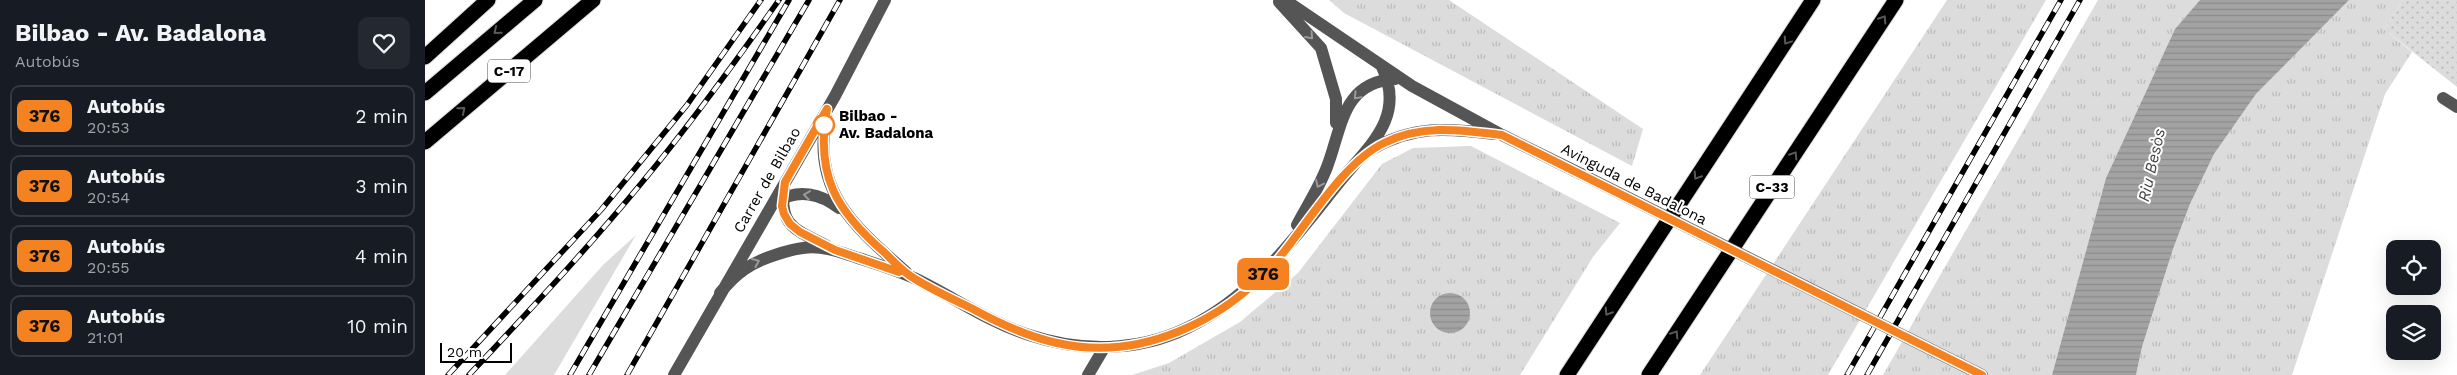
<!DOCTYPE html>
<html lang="es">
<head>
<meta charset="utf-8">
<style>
  :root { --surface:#171b24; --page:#242831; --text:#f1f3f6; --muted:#9ea1a6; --line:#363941 }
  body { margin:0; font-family:"Work Sans",sans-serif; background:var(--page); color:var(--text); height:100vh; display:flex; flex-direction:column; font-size:19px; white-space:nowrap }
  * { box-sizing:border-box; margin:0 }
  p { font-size:16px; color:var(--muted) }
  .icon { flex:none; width:28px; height:28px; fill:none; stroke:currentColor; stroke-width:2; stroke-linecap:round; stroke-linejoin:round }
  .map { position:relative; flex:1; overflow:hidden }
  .details { display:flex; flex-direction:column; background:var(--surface); width:425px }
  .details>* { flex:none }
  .badge { padding:0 10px; border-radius:8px; font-size:18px; line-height:32px }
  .fabs { position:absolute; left:1961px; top:240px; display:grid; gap:10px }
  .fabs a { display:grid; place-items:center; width:55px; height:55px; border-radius:10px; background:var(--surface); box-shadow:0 5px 20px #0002; font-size:25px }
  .scale { position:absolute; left:15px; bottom:12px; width:72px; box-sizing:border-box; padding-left:5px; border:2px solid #000; border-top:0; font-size:14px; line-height:18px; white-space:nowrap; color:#000; -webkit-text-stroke:4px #fff; paint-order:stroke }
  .map>.badge { position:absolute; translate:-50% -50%; box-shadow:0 0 0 2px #fff }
  .round { display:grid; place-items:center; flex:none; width:52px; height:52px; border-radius:10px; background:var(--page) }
  .head { display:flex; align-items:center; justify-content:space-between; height:85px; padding:0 15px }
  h1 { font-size:24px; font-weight:700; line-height:38px }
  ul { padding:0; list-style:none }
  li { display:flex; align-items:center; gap:15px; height:62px; margin:0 10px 8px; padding:0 5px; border:2px solid var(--line); border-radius:10px }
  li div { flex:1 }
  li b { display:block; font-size:19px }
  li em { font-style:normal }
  li .badge { min-width:55px; font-weight:700; text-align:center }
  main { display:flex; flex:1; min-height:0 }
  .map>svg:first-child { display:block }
  .grass { fill:url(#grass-tufts) }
  .park { fill:url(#park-dots) }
  .garden { fill:#dcdcdc }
  .water { fill:url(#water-rules) }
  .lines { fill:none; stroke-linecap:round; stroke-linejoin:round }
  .highway-casing { stroke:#dbdbdb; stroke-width:17 }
  .minor { stroke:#555; stroke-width:12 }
  .highway { stroke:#000; stroke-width:15 }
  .rail-casing { stroke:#000; stroke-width:5.5 }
  .rail { stroke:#fff; stroke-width:4; stroke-dasharray:11; stroke-linecap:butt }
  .minor-bridge { stroke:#555; stroke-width:12 }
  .oneway { stroke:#595959 }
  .oneway2 { stroke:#999 }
  .line-casing { stroke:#fff; stroke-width:11 }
  .line { stroke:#f58220; stroke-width:8 }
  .stop-dot { fill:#fff; stroke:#f58220; stroke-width:2.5 }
  .labels { text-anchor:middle; stroke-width:4; stroke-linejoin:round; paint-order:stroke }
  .shield { fill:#fff; stroke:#4c4c4c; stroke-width:1 }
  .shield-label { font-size:14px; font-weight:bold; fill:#000 }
  .stop-label { font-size:15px; font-weight:bold; fill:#000; stroke:#fff; text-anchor:start }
  .street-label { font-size:15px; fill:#000; stroke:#fff }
  .water-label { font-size:16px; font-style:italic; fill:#444; stroke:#fff }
</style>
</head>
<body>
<main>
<section class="details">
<div class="head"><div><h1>Bilbao - Av. Badalona</h1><p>Autobús</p></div><a class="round"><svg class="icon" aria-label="heart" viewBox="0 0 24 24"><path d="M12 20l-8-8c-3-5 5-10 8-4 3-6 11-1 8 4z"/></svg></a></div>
<ul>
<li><span class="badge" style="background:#f58220;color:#111">376</span><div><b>Autobús</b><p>20:53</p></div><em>2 min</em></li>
<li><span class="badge" style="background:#f58220;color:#111">376</span><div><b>Autobús</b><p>20:54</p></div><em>3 min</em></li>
<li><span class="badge" style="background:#f58220;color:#111">376</span><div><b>Autobús</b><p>20:55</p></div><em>4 min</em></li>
<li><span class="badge" style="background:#f58220;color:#111">376</span><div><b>Autobús</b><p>21:01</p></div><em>10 min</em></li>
</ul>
</section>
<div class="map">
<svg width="2032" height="375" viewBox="0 0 2032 375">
  <defs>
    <pattern id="grass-tufts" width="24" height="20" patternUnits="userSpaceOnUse" patternTransform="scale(1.25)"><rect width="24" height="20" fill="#dcdcdc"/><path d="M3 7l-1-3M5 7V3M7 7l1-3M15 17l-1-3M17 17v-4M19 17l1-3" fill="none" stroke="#bbb"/></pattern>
    <pattern id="park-dots" width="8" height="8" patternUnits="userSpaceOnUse" patternTransform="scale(1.25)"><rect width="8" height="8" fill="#dcdcdc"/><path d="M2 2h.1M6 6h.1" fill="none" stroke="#bbb" stroke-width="1.8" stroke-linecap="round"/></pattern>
    <pattern id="water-rules" width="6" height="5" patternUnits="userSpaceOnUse" patternTransform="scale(1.25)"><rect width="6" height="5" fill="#a3a3a3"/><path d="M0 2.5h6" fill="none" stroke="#8b8b8b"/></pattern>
  </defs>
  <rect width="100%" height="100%" fill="#fff"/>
  <path class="grass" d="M904 0H1024L1218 129 1207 166 919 13Z
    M1522 0H1621L1403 375H1275Z
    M1673 0H1775L1750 29 1681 178 1627 375H1458Z
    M1924 0H1978L1959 29 1987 52 1960 94 1867 375H1711L1717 347 1748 249 1765 204 1789 154 1831 94Z
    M1046 146 1195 223 1168 257 1095 375H707L744 363 815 322 873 273 957 164 988 148Z"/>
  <path class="park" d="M1978 0H2032V87L1959 29Z"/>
  <path class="garden" d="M211 235 129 375H80L178 265Z"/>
  <path class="water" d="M1775 0H1924L1831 94 1789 154 1765 204 1748 249 1717 347 1711 375H1627L1681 178 1750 29Z
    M1005 313a20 20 0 1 1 40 0a20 20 0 1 1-40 0Z"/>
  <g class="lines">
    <g class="highway-casing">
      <path id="highway" d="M0 57 63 0
        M0 93 110 0
        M0 142 168 0
        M1142 375 1388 0
        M1224 375 1471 0"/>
    </g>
    <path class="minor" d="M860 0 987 86 1077 135 1156 174
      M854 2 896 48 911 99V123
      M2018 98 2032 107
      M401 118C387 192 430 227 481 272
      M946 150C987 125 1023 128 1069 134
      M359 187C354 227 370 229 402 246
      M352 202C373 188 396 194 414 208
      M872 225C882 206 894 188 902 167 917 128 917 82 970 79
      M295 293C311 273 325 263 350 255 359 252 369 249 378 248 397 245 415 252 433 258 452 264 471 270 489 278 527 296 563 322 604 335 655 352 713 352 762 328 827 297 868 240 912 185 941 148 982 119 957 67
      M249 375 410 96 460 0
      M663 375 679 348"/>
    <use href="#highway" class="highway"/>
    <g class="rail-casing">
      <path id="rail" d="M23 375 176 210 262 105 336 0
        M44 375C104 311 164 247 219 180 267 122 311 61 354 0
        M145 375 364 0
        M164 375 384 0
        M202 375 415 0
        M1422 375 1636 0
        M1442 375 1655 0"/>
    </g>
    <use href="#rail" class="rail"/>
    <path class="minor-bridge" d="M1156 174 1557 375"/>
  </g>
  <defs><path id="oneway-chevron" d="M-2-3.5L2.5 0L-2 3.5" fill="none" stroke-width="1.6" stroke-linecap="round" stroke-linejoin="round" transform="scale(1.25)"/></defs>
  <g class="oneway">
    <use href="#oneway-chevron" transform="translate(1458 19) rotate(-57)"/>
    <use href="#oneway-chevron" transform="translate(72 31) rotate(140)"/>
    <use href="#oneway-chevron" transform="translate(1362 41) rotate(124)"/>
    <use href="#oneway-chevron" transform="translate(37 110) rotate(-40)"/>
    <use href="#oneway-chevron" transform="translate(1369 155) rotate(-57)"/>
    <use href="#oneway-chevron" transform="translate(1272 176) rotate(123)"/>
    <use href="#oneway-chevron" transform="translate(1183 312) rotate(123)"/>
    <use href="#oneway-chevron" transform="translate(1250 334) rotate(-57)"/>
  </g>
  <g class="oneway2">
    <use href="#oneway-chevron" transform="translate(885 36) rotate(48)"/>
    <use href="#oneway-chevron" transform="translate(932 96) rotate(133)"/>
    <use href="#oneway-chevron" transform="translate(894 184) rotate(115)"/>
    <use href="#oneway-chevron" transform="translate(382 195) rotate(-172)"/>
    <use href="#oneway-chevron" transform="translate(331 262) rotate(-24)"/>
  </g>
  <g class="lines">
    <g class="line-casing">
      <path id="line" d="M474 272 410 250 375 232 365 224 359 214 357 206 360 182 402 109C390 175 411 211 460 253 469 262 479 273 490 279 508 290 527 299 546 308 573 323 601 336 632 343 716 362 800 321 854 258 883 223 919 162 959 143 997 124 1036 130 1077 135L1557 375"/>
    </g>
    <use href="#line" class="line"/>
  </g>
  <circle class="stop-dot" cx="399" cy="125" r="10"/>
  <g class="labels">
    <g class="shield">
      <rect x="63" y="59.5" width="42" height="23" rx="4"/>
      <rect x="1324.5" y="175.5" width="45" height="23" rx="4"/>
    </g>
    <g class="shield-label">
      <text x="84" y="76">C-17</text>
      <text x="1347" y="192">C-33</text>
    </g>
    <g class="stop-label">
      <text x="414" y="121">Bilbao -<tspan x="414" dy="17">Av. Badalona</tspan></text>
    </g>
    <g class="street-label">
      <text transform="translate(342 180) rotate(-60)" y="5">Carrer de Bilbao</text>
      <text transform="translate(1209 184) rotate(27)" y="5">Avinguda de Badalona</text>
    </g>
    <g class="water-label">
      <text transform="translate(1726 165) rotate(-77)" y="6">Riu Besòs</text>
    </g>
  </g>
</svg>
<div class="fabs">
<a><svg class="icon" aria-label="locate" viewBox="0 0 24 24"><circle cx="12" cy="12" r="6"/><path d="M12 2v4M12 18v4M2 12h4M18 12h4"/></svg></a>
<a><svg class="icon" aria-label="layers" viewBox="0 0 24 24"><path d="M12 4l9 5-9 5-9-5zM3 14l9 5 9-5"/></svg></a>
</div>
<div class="scale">20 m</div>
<b class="badge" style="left:838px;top:274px;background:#f58220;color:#111">376</b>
</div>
</main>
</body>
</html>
